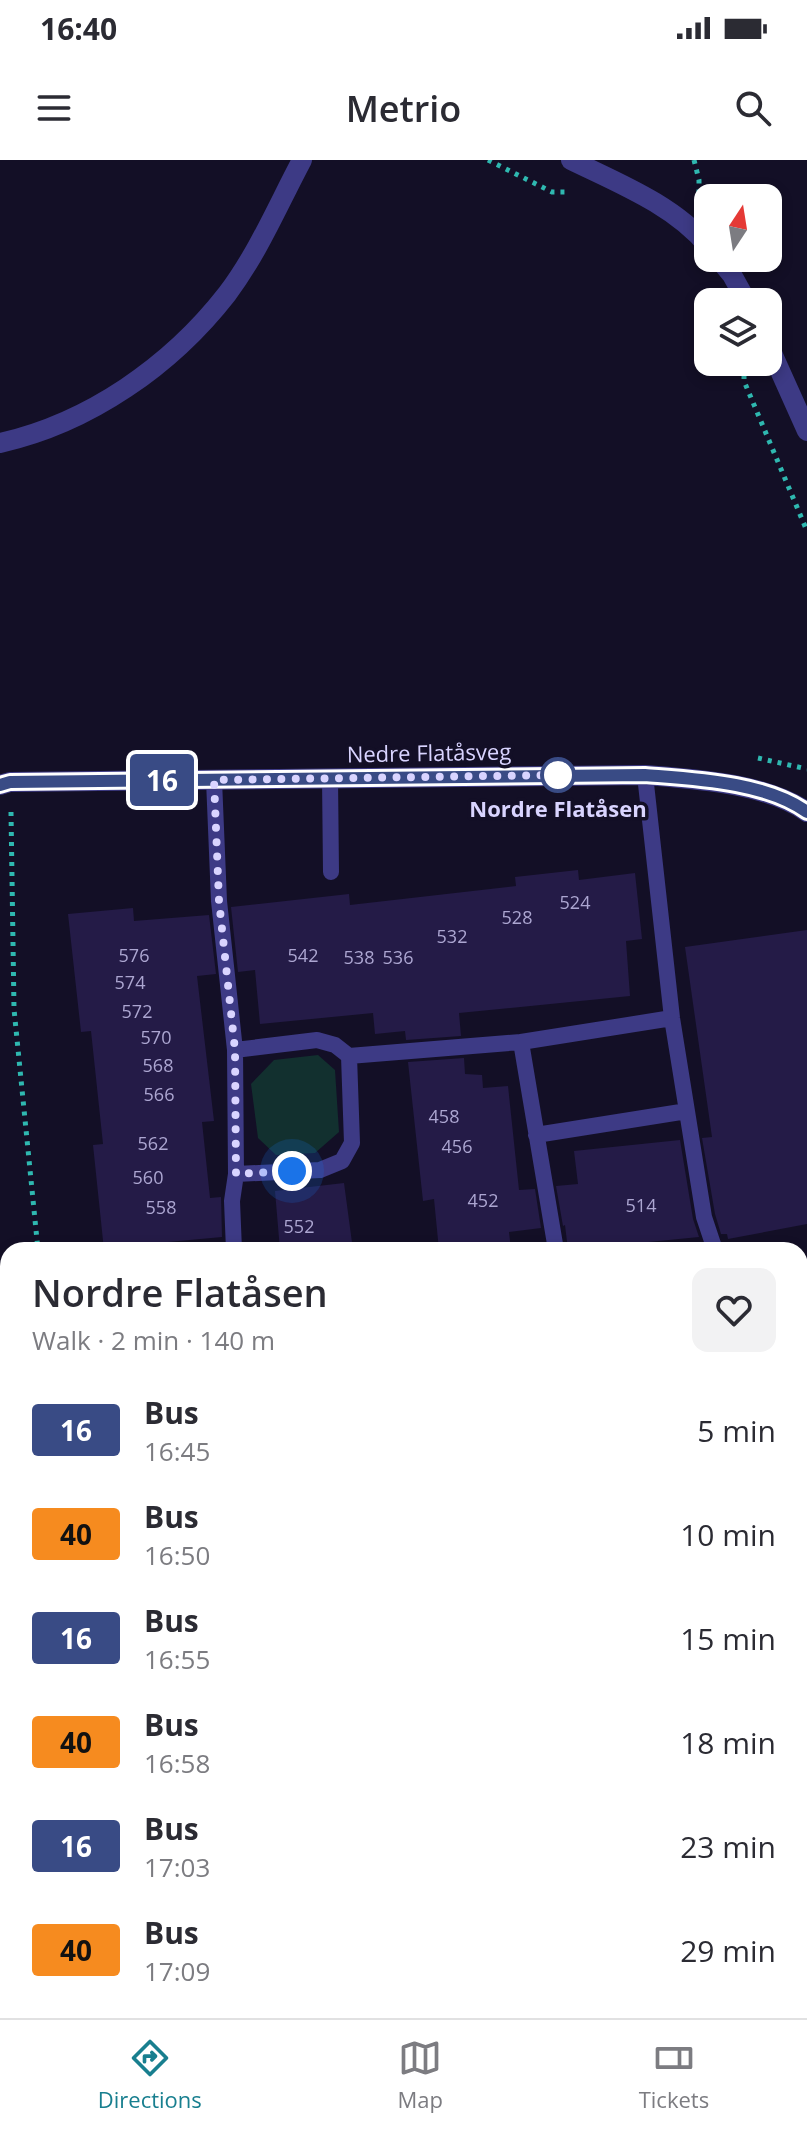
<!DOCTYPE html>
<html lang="en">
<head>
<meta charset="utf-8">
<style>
  :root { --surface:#fff; --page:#f2f2f3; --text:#2b2b33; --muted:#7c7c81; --line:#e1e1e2; --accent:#187f8f }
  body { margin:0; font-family:"Open Sans",sans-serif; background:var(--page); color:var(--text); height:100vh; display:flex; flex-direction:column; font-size:30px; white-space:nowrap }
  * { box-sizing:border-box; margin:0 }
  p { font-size:26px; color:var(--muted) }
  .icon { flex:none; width:44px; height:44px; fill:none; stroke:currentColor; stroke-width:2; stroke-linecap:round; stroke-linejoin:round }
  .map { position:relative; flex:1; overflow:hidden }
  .details { position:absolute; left:0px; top:1082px; width:808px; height:776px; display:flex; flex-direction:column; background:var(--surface); border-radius:24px 24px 0 0; box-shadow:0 4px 12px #0003 }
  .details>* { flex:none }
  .badge { padding:0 16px; border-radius:6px; font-size:28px; line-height:52px }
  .needle { width:52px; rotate:12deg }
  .buttons { position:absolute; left:694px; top:24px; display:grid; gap:16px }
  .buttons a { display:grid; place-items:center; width:88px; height:88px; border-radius:16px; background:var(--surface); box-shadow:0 4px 12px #0003; font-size:40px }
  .you { position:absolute; width:40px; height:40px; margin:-20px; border:6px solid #fff; border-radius:50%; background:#1a73e8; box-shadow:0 0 0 12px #1a73e833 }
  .map>.badge { position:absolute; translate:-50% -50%; box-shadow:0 0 0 4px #fff }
  .round { display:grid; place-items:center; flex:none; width:84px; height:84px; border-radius:16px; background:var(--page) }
  .overview { display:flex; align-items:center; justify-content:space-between; height:136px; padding:0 32px }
  h1 { font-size:38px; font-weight:600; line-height:60px }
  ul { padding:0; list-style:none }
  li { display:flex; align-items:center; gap:24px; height:104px; padding:0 32px }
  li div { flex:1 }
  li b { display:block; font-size:30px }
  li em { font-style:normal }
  li .badge { min-width:88px; font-weight:700; text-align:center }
  .status { display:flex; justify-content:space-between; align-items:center; height:56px; padding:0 40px; background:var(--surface); direction:ltr }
  .status svg { height:22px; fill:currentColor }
  header { display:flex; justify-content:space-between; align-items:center; height:104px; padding:0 32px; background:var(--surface); font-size:36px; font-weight:600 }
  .tabs { display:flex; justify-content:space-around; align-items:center; height:112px; border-top:2px solid var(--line); background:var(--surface); font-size:22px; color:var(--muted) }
  .tabs a { display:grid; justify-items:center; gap:4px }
  .tabs .active { color:var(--accent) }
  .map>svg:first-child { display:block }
  .green { fill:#12302f }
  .building { fill:#241b47 }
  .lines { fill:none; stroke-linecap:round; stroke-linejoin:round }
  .path { stroke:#2fb8b0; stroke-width:5; stroke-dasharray:4 6; stroke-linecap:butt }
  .service { stroke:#3d3a85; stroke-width:16 }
  .minor { stroke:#3d3a85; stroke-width:20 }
  .tertiary { stroke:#3d3a85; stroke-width:20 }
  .line-casing { stroke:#fff; stroke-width:18 }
  .line { stroke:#394b85; stroke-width:12 }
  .walk { stroke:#d9d4ff; stroke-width:8; stroke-dasharray:0 14.4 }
  .stop-dot { fill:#fff; stroke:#394b85; stroke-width:4 }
  .labels { text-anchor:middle; stroke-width:7; stroke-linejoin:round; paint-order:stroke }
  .number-label { font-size:18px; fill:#aca6d1 }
  .street-label { font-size:22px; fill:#d9d4ff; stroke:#130f26 }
  .stop-label { font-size:22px; font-weight:bold; fill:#d9d4ff; stroke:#130f26 }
</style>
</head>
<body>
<div class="status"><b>16:40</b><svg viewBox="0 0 49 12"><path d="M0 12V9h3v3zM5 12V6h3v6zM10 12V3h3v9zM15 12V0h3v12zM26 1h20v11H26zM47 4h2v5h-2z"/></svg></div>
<header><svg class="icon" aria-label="menu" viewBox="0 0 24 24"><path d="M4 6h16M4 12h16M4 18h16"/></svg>Metrio<svg class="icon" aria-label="search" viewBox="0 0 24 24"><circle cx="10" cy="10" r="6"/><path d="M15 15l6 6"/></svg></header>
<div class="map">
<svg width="807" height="1858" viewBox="0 0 807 1858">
  <rect width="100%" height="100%" fill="#130f26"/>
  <path class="green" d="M318 895 335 910 339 972 315 993 276 995 258 978 251 924 274 900Z
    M8 1559V1850H81L80 1858H0V1560Z"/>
  <path class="building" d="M578 710 579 720 635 713 642 779 626 781 630 836 459 853 461 876 406 880 405 871 375 874 373 853 260 864 255 810 238 812 231 747 349 734 350 745 516 726 515 717Z
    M133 748 134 761 209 755 216 814 197 816 214 961 202 962 210 1038 221 1037 222 1077 168 1082 169 1090H104L93 985 103 984 91 871 81 872 68 754Z
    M807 770V1064L728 1079 727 1074H721L715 1054 702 978 712 977 685 787Z
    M464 898 465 914 482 915 483 928 508 926 519 1030 535 1029 541 1068 509 1072 511 1090H439L434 1039 423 1041 408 902Z
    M680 980 693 1059 699 1077 568 1090 565 1065 563 1066 556 1026 578 1024 574 991Z
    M344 1023 353 1090H280L275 1031Z"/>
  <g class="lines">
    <path class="path" d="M488 0 552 32H567
      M694 0 699 20V36
      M744 205V221L807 371
      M758 598 807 609
      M11 652 14 849 38 1090
      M0 1155 8 1157
      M0 1451 6 1423 8 1186
      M0 1548 8 1543
      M99 1850 100 1858"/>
    <path class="service" d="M645 615 672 858 704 1057 715 1090
      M330 618 331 712
      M214 620 219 741 235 890 236 1014 232 1041 234 1090
      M521 882 556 1090
      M235 890 317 880 335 885 349 896 521 882 672 858
      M536 975 687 951
      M236 1014 320 1010 342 1001 352 983 349 896
      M800 1419H807
      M800 1491H807
      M800 1584H807
      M307 1858 308 1850
      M724 1858 725 1850"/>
    <path class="minor" d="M571 0C618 23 674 45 708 86
      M718 98 732 115 747 142
      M768 184 807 271
      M0 283C89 263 171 206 227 134 258 93 278 45 302 0
      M800 1700 807 1701"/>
    <path class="tertiary" d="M0 625 10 622 645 615C694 619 766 623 807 652"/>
  </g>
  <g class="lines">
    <g class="line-casing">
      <path id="line" d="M0 625 10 622 645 615C694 619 766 622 807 652"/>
    </g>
    <use href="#line" class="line"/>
    <path class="walk" d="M292 1011 236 1014 235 890 219 741 214 620 558 615"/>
  </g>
  <circle class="stop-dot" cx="558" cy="615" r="16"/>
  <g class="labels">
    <g class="number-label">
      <text x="575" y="749">524</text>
      <text x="517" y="764">528</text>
      <text x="452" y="783">532</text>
      <text x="134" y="802">576</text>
      <text x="303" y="802">542</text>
      <text x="359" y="804">538</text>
      <text x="398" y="804">536</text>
      <text x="130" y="829">574</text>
      <text x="137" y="858">572</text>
      <text x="156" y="884">570</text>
      <text x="158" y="912">568</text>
      <text x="159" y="941">566</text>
      <text x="444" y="963">458</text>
      <text x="153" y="990">562</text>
      <text x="457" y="993">456</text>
      <text x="148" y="1024">560</text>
      <text x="483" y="1047">452</text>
      <text x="641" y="1052">514</text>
      <text x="161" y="1054">558</text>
      <text x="299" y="1073">552</text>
    </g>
    <g class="street-label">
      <text transform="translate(429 593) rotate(-1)" y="8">Nedre Flatåsveg</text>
    </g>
    <g class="stop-label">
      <text x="558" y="657">Nordre Flatåsen</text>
    </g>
  </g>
</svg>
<div class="buttons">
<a><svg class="needle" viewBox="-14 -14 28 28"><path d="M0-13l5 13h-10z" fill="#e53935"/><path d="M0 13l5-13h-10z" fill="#7c7c81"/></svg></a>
<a><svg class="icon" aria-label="layers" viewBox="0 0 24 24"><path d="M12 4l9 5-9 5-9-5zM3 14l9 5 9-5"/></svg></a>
</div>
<div class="you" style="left:292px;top:1011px"></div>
<b class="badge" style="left:162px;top:620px;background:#394b85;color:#fff">16</b>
<section class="details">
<div class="overview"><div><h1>Nordre Flatåsen</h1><p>Walk · 2 min · 140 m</p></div><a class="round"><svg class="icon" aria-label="heart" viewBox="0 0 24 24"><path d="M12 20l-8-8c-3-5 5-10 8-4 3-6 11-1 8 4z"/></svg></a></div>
<ul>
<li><span class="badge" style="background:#394b85;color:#fff">16</span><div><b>Bus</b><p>16:45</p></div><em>5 min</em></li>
<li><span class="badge" style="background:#f68b1f;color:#111">40</span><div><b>Bus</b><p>16:50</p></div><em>10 min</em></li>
<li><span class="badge" style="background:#394b85;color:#fff">16</span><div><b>Bus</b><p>16:55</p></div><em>15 min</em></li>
<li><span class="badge" style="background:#f68b1f;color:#111">40</span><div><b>Bus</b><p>16:58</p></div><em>18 min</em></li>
<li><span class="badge" style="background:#394b85;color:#fff">16</span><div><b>Bus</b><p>17:03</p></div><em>23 min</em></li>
<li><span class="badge" style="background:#f68b1f;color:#111">40</span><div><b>Bus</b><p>17:09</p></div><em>29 min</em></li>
</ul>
</section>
</div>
<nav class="tabs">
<a class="active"><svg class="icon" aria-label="directions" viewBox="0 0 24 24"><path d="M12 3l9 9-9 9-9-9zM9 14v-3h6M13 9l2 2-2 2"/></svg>Directions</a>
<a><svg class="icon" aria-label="map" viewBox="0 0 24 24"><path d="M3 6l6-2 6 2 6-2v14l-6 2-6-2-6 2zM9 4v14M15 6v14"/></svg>Map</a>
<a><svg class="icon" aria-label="tickets" viewBox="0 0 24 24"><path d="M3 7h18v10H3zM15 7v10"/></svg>Tickets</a>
</nav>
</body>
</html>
